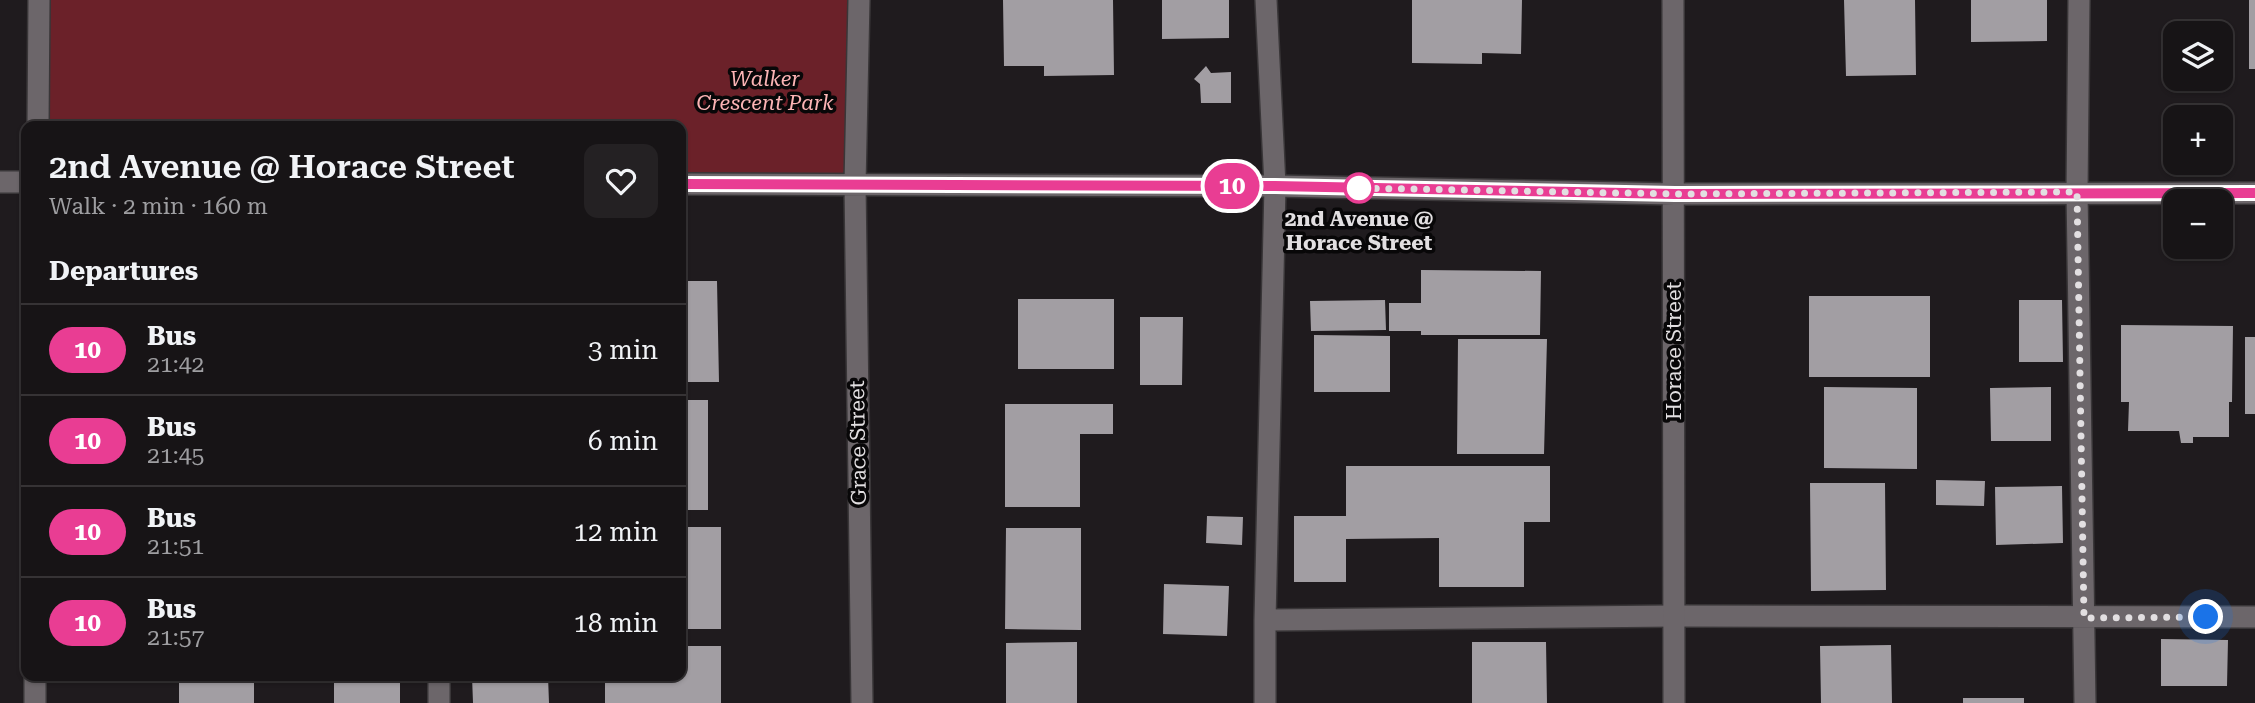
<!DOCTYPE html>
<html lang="en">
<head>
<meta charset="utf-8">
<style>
  :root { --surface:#171416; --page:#242123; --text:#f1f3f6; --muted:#9e9ea1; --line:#363335 }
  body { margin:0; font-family:"Roboto Serif",serif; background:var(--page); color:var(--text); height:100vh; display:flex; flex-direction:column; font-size:26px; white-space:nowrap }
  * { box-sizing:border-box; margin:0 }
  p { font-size:23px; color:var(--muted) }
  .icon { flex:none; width:38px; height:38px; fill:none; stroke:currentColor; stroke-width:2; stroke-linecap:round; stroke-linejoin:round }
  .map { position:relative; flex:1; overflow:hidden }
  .sheet { position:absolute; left:21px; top:121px; width:665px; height:560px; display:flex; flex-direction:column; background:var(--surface); border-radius:14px; box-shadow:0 2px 5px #0004,0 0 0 2px var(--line) }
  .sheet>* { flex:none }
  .badge { padding:0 14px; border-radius:23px; font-size:24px; line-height:46px }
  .buttons { position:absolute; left:2163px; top:21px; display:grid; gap:14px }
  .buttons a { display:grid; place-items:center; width:70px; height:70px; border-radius:14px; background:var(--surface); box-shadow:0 2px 5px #0004,0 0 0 2px var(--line); font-size:35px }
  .you { position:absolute; width:35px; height:35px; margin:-18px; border:5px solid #fff; border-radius:50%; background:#1a73e8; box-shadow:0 0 0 10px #1a73e833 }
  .map>.badge { position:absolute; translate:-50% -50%; box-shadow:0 0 0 4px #fff }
  h2 { padding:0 28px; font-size:26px; line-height:63px }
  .round { display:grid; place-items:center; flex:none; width:74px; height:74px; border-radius:14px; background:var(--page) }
  .head { display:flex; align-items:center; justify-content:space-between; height:119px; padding:0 28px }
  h1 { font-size:33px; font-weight:600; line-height:52px }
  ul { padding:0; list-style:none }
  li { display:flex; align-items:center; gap:21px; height:91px; padding:0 28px; border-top:2px solid var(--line) }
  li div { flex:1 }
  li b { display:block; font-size:26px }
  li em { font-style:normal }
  li .badge { min-width:77px; font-weight:700; text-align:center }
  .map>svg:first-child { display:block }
  .green { fill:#6b2129 }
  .building { fill:#a29ea3 }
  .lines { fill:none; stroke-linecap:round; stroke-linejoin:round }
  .service-casing { stroke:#393638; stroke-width:24 }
  .minor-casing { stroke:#393638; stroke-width:24 }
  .service { stroke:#6c666a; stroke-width:21 }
  .minor { stroke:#6c666a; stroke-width:21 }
  .line-casing { stroke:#fff; stroke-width:16 }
  .line { stroke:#e93d93; stroke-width:10 }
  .walk { stroke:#e2dfe1; stroke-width:7; stroke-dasharray:0 12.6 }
  .stop-dot { fill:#fff; stroke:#e93d93; stroke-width:3.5 }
  .labels { text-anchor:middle; stroke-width:7; stroke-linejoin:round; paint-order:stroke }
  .park-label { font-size:21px; font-style:italic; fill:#fcb4b5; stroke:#080708 }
  .stop-label { font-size:21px; font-weight:bold; fill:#e2dfe1; stroke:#080708 }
  .street-label { font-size:21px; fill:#e2dfe1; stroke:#080708 }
</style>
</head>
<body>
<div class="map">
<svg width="2255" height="703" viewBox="0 0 2255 703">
  <rect width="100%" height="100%" fill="#1f1b1e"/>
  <path class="green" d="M39 0H859L855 184H681V126H38Z"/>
  <path class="building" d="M1003 0H1113L1114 75 1044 76V66H1004Z
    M1162 0H1229V38L1162 39Z
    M1412 0H1522L1521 54 1482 53V64L1412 63Z
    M1844 0H1915L1916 75 1846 76Z
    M1971 0H2047V41L1971 42Z
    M2249 0H2255V69H2249Z
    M1206 66 1211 73 1231 72V103H1201L1200 84 1194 79Z
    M1421 270 1541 271 1540 335H1421V331H1389V303H1421Z
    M681 281H717L719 382H681Z
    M1809 296H1930V377H1809Z
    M1018 299H1114V369H1018Z
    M1385 300 1386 330 1311 331 1310 301Z
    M2019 300H2062L2063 362H2019Z
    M1140 317H1183L1182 385H1140Z
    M2121 325 2233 326 2232 402H2229V437H2193V443H2181L2179 431H2128L2129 402H2121Z
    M1314 335 1390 336V392H1314Z
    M2245 337H2255V414H2245Z
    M1458 339H1547L1544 454H1457Z
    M1824 387 1917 388V469L1824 468Z
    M2051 387V441H1991L1990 388Z
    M681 400H708V510H681Z
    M1005 404H1113V434H1080V507H1005Z
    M1346 466H1550V522H1524V587H1439V538L1346 539V582H1294V516H1346Z
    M1936 480 1985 481 1984 506 1936 505Z
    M1810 483H1885L1886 590 1811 591Z
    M2062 486 2063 543 1996 545 1995 487Z
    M1207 516 1243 517 1242 545 1206 543Z
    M681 527H721V629H681Z
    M1006 528H1081V630L1005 629Z
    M1164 584 1229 586 1227 636 1163 634Z
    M2161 639 2228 640 2227 686H2161Z
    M1077 642V703H1006V643Z
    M1472 642H1546L1547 703H1472Z
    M1891 645 1892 703H1821L1820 646Z
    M681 646H721V703H605V676H681Z
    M179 676H254V703H179Z
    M334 676H400V703H334Z
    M472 676H548L549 703H473Z
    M1963 698H2024V703H1963Z"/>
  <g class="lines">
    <g class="service-casing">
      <path id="service" d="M2079 0 2077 192 2085 703
        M1265 620 1674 616 2255 617
        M439 676V703
        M1265 703V620L1275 186 1266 0"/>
    </g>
    <g class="minor-casing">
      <path id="minor" d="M859 0 855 184 862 703
        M1673 0 1674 703
        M38 126 39 0
        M0 182H26
        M681 184 1275 186 1675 194 2255 193
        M35 703V676"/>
    </g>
    <use href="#service" class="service"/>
    <use href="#minor" class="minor"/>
  </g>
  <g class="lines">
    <g class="line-casing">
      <path id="line" d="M681 184 1275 186 1675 194 2255 193"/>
    </g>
    <use href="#line" class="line"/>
    <path class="walk" d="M1359 188H1355L1675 194 2077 192 2084 618 2206 617"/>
  </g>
  <circle class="stop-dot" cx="1359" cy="188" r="14"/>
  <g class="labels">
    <g class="park-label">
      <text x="765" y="86">Walker<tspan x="765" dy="24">Crescent Park</tspan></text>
    </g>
    <g class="stop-label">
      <text x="1359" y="226">2nd Avenue @<tspan x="1359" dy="24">Horace Street</tspan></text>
    </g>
    <g class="street-label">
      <text transform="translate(1674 351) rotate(-90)" y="7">Horace Street</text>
      <text transform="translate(858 443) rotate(-91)" y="7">Grace Street</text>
    </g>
  </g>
</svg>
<div class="buttons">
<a><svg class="icon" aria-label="layers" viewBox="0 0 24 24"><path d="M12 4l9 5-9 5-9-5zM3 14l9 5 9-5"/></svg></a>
<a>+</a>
<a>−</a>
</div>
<div class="you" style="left:2206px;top:617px"></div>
<b class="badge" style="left:1232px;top:186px;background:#e93d93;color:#fff">10</b>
<section class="sheet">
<div class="head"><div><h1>2nd Avenue @ Horace Street</h1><p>Walk · 2 min · 160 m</p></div><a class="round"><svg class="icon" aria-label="heart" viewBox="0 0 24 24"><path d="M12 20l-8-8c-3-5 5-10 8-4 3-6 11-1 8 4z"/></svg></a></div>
<h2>Departures</h2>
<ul>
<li><span class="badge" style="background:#e93d93;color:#fff">10</span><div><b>Bus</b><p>21:42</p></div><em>3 min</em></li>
<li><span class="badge" style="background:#e93d93;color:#fff">10</span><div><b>Bus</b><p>21:45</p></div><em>6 min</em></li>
<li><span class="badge" style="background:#e93d93;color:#fff">10</span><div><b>Bus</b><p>21:51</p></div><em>12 min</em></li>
<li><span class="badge" style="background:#e93d93;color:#fff">10</span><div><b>Bus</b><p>21:57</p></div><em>18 min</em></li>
</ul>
</section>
</div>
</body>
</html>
